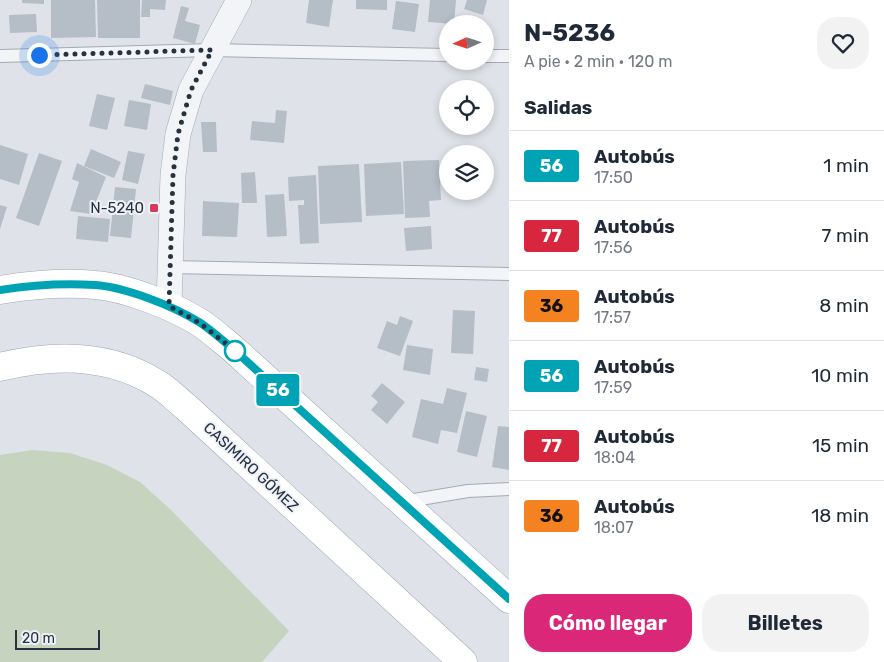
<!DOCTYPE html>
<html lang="es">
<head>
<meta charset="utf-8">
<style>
  :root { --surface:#fff; --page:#f2f2f3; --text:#1f2937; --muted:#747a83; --line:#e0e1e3; --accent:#db2777 }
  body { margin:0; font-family:Rubik,sans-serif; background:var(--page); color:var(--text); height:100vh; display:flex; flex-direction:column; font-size:19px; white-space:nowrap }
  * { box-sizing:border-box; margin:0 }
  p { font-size:16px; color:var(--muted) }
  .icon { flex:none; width:28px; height:28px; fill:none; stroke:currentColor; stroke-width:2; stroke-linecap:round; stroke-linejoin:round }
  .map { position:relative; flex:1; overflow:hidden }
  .panel { display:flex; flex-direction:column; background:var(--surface); width:375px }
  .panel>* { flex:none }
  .badge { padding:0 10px; border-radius:4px; font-size:18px; line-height:32px }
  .needle { width:32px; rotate:267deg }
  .controls { position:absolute; left:439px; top:15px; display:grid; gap:10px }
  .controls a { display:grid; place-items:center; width:55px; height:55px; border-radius:50%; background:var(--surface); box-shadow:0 2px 8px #0003; font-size:25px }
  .scale { position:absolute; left:15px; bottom:12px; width:85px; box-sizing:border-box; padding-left:5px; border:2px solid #273241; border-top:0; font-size:14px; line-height:18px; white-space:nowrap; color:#273241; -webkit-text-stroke:4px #eef2f6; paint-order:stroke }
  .you { position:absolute; width:25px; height:25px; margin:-12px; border:4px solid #fff; border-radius:50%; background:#1a73e8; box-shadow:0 0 0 8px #1a73e833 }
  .map>.badge { position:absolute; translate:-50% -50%; box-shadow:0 0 0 2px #fff }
  h2 { padding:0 15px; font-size:19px; line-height:45px }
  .round { display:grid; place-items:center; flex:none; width:52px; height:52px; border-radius:20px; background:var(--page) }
  .head { display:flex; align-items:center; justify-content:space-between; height:85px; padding:0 15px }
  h1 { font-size:24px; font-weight:700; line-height:38px }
  .button { display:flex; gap:10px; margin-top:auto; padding:10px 15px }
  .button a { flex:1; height:58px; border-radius:20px; background:var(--accent); color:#fff; font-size:20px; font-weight:700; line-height:58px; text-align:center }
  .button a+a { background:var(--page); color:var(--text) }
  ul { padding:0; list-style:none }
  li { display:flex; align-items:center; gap:15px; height:70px; padding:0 15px; border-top:1px solid var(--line) }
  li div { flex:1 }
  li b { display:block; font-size:19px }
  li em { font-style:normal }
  li .badge { min-width:55px; font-weight:700; text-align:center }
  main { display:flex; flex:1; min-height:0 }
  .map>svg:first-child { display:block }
  .green { fill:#c5d3bf }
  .building { fill:#b5bdc6 }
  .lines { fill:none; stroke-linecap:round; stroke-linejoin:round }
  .lane-casing { stroke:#a4aab3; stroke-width:14 }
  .street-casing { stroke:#a4aab3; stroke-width:26 }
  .primary-casing { stroke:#9da8b5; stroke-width:29 }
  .lane { stroke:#f2f4f7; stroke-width:12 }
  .street { stroke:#f2f4f7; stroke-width:25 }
  .primary { stroke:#fff; stroke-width:28 }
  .line-casing { stroke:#fff; stroke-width:11 }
  .line { stroke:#00a3b4; stroke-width:8 }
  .walk { stroke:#273241; stroke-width:5; stroke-dasharray:0 9 }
  .poi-dot { fill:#d63b5c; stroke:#eef2f6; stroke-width:2 }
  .stop-dot { fill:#fff; stroke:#00a3b4; stroke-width:2.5 }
  .labels { text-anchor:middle; stroke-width:4; stroke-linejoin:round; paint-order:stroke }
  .poi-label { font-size:15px; fill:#273241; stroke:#eef2f6; text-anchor:end }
  .street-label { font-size:15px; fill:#273241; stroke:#eef2f6 }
</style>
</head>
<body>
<main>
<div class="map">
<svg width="509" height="662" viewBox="0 0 509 662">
  <rect width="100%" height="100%" fill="#dfe3e9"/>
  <path class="green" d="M32 450 70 453 107 465 140 482 171 510 289 631 262 662H0V455Z"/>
  <path class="building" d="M22 0H44V4L22 3Z
    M51 0H95L96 37 51 38Z
    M97 0H140V38H98Z
    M142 0H166L165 10 150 9V17H141Z
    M309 0H333L329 27 306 23Z
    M356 0H387V10L356 9Z
    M430 0H456L454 24 428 22Z
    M467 0H487L483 15 464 9Z
    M396 1 419 4 415 32 392 29Z
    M181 6 189 8 185 21 200 25 195 44 173 38Z
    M36 14 37 32 10 33 9 15Z
    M145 84 173 91 170 105 141 98Z
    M97 94 115 98 107 130 89 126Z
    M129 100 151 104 147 130 124 126Z
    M276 110 287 111 284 143 250 140 252 121 275 123Z
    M201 122H216L217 152H203Z
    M0 145 28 154 19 185 0 179Z
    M91 149 121 162 114 178 84 166Z
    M128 151 145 154 138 184 122 180Z
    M39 153 62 161 39 226 16 218Z
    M439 160 441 200 429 201 430 217 405 218 403 161Z
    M401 162 404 214 366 216 364 164Z
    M77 163 106 177 91 214 70 211 79 182 72 179Z
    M359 164 362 222 320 224 318 166Z
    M255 172 257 203H242L241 173Z
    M316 175 319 243 300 244 298 205H304V200L289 201 288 177Z
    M115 187 136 189 131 238 110 236Z
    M284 194 287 236 267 237 265 195Z
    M203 201 239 203 237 237 202 236Z
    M0 205 7 207 0 229Z
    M78 216 110 219 108 242 76 239Z
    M431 226 432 249 406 251 404 228Z
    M453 310 475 311 473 354 451 353Z
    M400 316 413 321 400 356 377 348 387 321 397 325Z
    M407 345 433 349 430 375 403 370Z
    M476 367 489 369 487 382 474 380Z
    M382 383 405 402 387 424 371 410 378 402 371 396Z
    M447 388 467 393 457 433 441 430 438 444 412 437 421 399 443 404Z
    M466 411 487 416 477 457 457 452Z
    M498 426 509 427V470L492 467Z"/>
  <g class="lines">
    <g class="lane-casing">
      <path id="lane" d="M0 56 212 50 448 55
        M485 56H509
        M170 267 509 274
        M402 502 468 491 509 489"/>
    </g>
    <g class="street-casing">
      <path id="street" d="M169 306 173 175 178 134 191 90 239 0"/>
    </g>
    <g class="primary-casing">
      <path id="primary" d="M0 290C31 285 63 282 95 285 125 287 173 306 199 322 210 329 221 339 232 348L509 599
        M0 367C53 354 108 353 156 383 167 389 176 399 186 407L463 662"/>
    </g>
    <use href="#lane" class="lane"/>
    <use href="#street" class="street"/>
    <use href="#primary" class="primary"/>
  </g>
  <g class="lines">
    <g class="line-casing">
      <path id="line" d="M0 290C31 285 63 283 95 285 125 287 173 306 199 322 210 329 221 339 232 348L509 599"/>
    </g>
    <use href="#line" class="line"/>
    <path class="walk" d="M39 55 212 50 191 90 178 134 173 175 169 306 200 323 235 351"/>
  </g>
  <rect class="poi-dot" x="149" y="203" width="10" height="10" rx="2.5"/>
  <circle class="stop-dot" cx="235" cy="351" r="10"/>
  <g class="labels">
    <g class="poi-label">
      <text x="144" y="213">N-5240</text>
    </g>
    <g class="street-label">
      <text transform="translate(251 467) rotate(43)" y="5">CASIMIRO GÓMEZ</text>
    </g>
  </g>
</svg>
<div class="controls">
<a><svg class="needle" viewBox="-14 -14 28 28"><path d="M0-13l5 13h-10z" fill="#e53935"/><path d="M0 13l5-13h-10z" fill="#747a83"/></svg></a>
<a><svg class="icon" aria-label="locate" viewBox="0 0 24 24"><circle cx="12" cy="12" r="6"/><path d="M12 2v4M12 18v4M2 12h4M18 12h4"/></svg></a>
<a><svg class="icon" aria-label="layers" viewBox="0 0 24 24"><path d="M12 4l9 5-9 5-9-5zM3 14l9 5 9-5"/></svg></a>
</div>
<div class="scale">20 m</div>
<div class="you" style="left:39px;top:55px"></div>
<b class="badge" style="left:278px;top:390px;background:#00a3b4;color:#fff">56</b>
</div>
<section class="panel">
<div class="head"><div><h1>N-5236</h1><p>A pie · 2 min · 120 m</p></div><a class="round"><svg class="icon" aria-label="heart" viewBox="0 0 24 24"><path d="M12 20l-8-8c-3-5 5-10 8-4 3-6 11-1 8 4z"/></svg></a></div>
<h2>Salidas</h2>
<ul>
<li><span class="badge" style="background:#00a3b4;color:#fff">56</span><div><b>Autobús</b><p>17:50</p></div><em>1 min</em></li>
<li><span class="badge" style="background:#d7263d;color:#fff">77</span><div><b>Autobús</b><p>17:56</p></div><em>7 min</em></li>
<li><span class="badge" style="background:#f58220;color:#111">36</span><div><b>Autobús</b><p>17:57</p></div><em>8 min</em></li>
<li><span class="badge" style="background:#00a3b4;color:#fff">56</span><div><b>Autobús</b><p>17:59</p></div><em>10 min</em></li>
<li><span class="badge" style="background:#d7263d;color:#fff">77</span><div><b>Autobús</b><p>18:04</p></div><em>15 min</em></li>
<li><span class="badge" style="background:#f58220;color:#111">36</span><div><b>Autobús</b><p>18:07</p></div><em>18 min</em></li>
</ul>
<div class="button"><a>Cómo llegar</a><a>Billetes</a></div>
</section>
</main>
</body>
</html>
